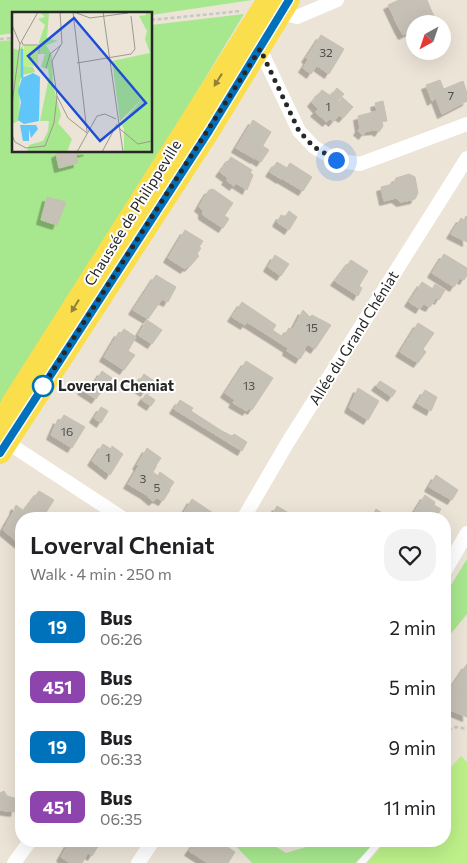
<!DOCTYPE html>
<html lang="en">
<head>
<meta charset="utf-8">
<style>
  :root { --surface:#fff; --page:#f2f2f2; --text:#202124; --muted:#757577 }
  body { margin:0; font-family:Commissioner,sans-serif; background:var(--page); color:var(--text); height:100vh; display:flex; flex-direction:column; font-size:19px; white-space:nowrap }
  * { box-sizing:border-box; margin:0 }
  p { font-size:16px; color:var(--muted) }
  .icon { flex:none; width:28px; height:28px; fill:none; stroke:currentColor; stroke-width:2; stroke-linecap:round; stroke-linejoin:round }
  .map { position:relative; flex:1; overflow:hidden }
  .details { position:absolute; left:15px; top:512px; width:436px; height:335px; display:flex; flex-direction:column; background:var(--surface); border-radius:20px; box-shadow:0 5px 20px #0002 }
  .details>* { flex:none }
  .badge { padding:0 10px; border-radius:8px; font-size:18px; line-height:32px }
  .needle { width:32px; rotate:220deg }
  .tools { position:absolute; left:406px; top:15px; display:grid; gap:10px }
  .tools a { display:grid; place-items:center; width:45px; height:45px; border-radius:50%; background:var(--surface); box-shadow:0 5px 20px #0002; font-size:25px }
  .you { position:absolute; width:25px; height:25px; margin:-12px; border:4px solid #fff; border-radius:50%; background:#1a73e8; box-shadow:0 0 0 8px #1a73e833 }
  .map>.badge { position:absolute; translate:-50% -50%; box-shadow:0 0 0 2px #fff }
  .round { display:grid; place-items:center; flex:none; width:52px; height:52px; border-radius:20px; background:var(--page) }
  .head { display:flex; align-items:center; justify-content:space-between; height:85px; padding:0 15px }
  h1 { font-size:24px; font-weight:600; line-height:38px }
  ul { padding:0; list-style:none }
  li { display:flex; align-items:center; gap:15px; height:60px; padding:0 15px }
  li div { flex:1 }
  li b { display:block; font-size:19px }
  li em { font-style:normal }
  li .badge { min-width:55px; font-weight:700; text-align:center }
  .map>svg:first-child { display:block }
  .green { fill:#a7e78e }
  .pitch { fill:#bdf089 }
  .building { fill:#c6c1b7; stroke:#c7c0b1; filter:url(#shadow) }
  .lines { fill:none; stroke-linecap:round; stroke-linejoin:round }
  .path { stroke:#c7c7c7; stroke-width:2.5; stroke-dasharray:4 2.5; stroke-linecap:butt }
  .lane { stroke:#fff; stroke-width:7 }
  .street { stroke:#fff; stroke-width:14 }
  .primary { stroke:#fbde4c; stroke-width:22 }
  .oneway { fill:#91823a }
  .line-casing { stroke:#fff; stroke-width:11 }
  .line { stroke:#0072bc; stroke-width:8 }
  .walk { stroke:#272727; stroke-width:5; stroke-dasharray:0 9 }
  .stop-dot { fill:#fff; stroke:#0072bc; stroke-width:2.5 }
  .labels { text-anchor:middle; stroke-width:4; stroke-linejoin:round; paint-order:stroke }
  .number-label { font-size:12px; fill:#4f4e4b }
  .street-label { font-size:15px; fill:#272727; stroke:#fff }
  .stop-label { font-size:15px; font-weight:bold; fill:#272727; stroke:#fff; text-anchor:start }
  .inset-river { fill:none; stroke:#60c5f8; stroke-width:2.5 }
  .inset-road { fill:none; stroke:#9d9891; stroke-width:1 }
  .view { fill:#1d4ed8; fill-opacity:0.15; stroke:#1d4ed8; stroke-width:2.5 }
  .inset-edge { fill:none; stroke:#272727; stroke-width:2.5 }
</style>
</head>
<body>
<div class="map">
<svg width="467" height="863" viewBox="0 0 467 863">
  <defs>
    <filter id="shadow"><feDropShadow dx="-4.5" dy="4.5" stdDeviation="0" flood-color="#0004"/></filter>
  </defs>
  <rect width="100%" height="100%" fill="#ece4d7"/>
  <path class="green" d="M0 0H252L151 15 14 14V33L0 35Z
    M244 14 5 408 0 411V41L14 40V151H151V25Z
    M467 559V614L445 641V595Z
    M231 841H267L286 853 306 847 308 841H378L355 863H252Z"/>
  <path class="pitch" d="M461 756 467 762V863H367L386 841H445V774Z"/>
  <path class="building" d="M399 0H404L415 21 399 28 388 5Z
    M404 0H427L432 12 415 21Z
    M432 12 436 19 427 24H415V29L403 35 399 28Z
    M321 35 344 49 329 74 306 58Z
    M308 60 317 65 311 74 303 68Z
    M440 80 444 90 434 93 436 98 432 101 426 85Z
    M463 81 467 93V101L442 114 434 93Z
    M337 88 344 94 338 101 331 95Z
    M322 90 338 101 340 103 338 105 343 110 333 122 330 119 327 122 315 112 318 109 312 102Z
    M342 97 353 107 343 118 339 115 343 110 338 105Z
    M383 101 387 121 380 122 375 103Z
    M377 111 383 126 379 132 376 130 366 131 363 135 358 131 360 128 358 116Z
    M253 120 271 132 255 159 236 148Z
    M263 146 269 150 261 162 255 158Z
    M61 151H88L76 155 78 163 59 168 56 154Z
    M231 157 252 170 246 179 240 176 234 186 226 180 228 178 220 172Z
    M277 162 287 168 281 179 270 172Z
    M290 163 312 177 303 191 281 178Z
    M250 172 253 175 247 190 236 183 240 176 246 179Z
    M409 174 415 177 418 193 415 199 401 202 396 198 384 201 381 187 393 184 396 178Z
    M213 189 233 203 225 215 204 198 209 190Z
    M47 197 66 202 57 225 41 220Z
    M204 198 229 219 223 228 203 215V210L199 207Z
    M289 211 297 217 289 230 277 222 281 215 285 217Z
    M466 216 467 217V242L451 234 461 218 464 220Z
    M185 230 203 241 185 269 168 258Z
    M199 247 201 248 197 254 199 256 189 267 187 266Z
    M444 254 467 268V275L464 280 460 278 454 287 432 273Z
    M275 255 289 264 281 276 268 267Z
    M351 260 368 271 359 286 362 288 358 296 335 281Z
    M156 275 176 287 168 302 162 299 148 319 133 310Z
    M422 282 433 289 420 309 409 302Z
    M435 284 445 290 439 300 436 298 430 307 424 304Z
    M242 302 276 325 273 330 238 308Z
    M238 308 305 351 300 359 287 351 288 348 247 322 245 325 232 317Z
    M303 310 310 317 312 315 331 325 315 349 291 333Z
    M147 320 162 330 152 344 138 335Z
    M418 323 434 333 423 349 426 352 418 363 400 352Z
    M289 328 293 330 291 333 297 339 307 345 304 350 283 337Z
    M124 329 136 337 128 351 135 355 124 370 104 357 119 332 121 333Z
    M246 361 273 378 252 410 249 408 247 411 233 403 235 400 225 393Z
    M102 371 112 378 106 387 97 379Z
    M144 374 157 383 153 389 149 386 145 392 136 386Z
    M97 379 106 385 96 399 82 390 87 382 93 385Z
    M380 381 396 391 392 397 376 386Z
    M358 388 379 401 368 420 349 408Z
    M425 390 437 397 431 411 417 403Z
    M146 394 155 400 151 406 142 400Z
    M180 400 193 408 191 411 222 431 232 436 234 434 247 442 242 451 174 409Z
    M101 407 108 411 101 423 94 418Z
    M64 415 85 427 72 448 51 435 58 419 60 421Z
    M103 444 111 449 112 446 123 454 110 475 92 461Z
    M147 448 161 458 157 464 151 460 146 468 140 464 139 466 137 465Z
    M151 460 157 465 153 472 157 475 145 494 128 484 140 464 146 468Z
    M160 472 174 482 169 490 163 486 165 482 157 477Z
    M157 475 165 482 163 486 170 490 163 501 157 498 153 501 145 494Z
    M436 475 458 490 452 500 429 487Z
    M39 491 54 500 45 514 37 512 32 519H30L14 509 16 505 24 511Z
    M425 495 435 502 434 505 441 509 435 519H410Z
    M192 499 219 517 218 519H188L183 514Z
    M277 506 297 518 296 519H269Z
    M15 509 30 519H21V537L14 533 18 528 8 521Z
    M376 509 391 519H371Z
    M8 521 18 528 14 533 21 537V545L3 530Z
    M467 664V695L464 693 466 689 462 687 455 697 447 694Z
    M462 687 466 689 464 693 467 695V717L445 708V696L448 694 455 697Z
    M4 791 7 796 18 799 15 812 0 810V793Z
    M70 841H97L100 843 92 856 88 853 82 863H70L61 857Z
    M196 841H219L229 848 223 858 220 856 215 863H208L189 851Z
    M229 848 235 852 228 863H215L220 856 223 858Z"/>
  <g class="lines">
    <path class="path" d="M151 20 241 11
      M0 39 14 38
      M445 735 446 731 456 727 467 729"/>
    <path class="lane" d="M361 863 380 841"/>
    <path class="street" d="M281 13 297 17 337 0
      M260 49 299 131 314 147 336 160 360 164 467 124
      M2 439 124 519
      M243 519 288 442 467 158
      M445 571 467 533
      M14 863 30 841
      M138 863 153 841"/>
    <path class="primary" d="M0 428 13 402 268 0
      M0 453 209 131 289 0"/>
  </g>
  <defs><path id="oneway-solid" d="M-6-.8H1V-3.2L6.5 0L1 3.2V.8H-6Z" transform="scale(1.25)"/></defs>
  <g class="oneway">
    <use href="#oneway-solid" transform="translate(218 80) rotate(122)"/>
    <use href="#oneway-solid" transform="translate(75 306) rotate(122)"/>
  </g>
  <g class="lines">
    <g class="line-casing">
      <path id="line" d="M0 453 209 131 289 0"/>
    </g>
    <use href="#line" class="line"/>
    <path class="walk" d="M43 386 39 392 260 49 299 131 314 147 336 160"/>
  </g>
  <circle class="stop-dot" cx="43" cy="386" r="10"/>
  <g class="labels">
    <g class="number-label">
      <text x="326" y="57">32</text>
      <text x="451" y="100">7</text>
      <text x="328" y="111">1</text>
      <text x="312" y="332">15</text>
      <text x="249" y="390">13</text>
      <text x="67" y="436">16</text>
      <text x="108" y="462">1</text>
      <text x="143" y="483">3</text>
      <text x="157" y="492">5</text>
    </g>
    <g class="street-label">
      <text transform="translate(133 213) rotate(-58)" y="5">Chaussée de Philippeville</text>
      <text transform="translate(354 338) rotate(-58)" y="5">Allée du Grand Chéniat</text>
    </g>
    <g class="stop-label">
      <text x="58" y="391">Loverval Cheniat</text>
    </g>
  </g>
  <g transform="translate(12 12)">
    <rect width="140" height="140" fill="#ece4d7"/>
    <path d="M28 0 37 1 35 26 46 29 34 33 40 43 41 73 49 103 46 111 60 127 55 140H15L17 133 31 129 36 119 37 109H28L37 65 36 57 29 55 33 42H28L27 30 33 13 26 7 33 5ZM134 0H140V140H112V117L109 111 133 84 108 109 100 49 138 41 133 27 135 19 127 4 134 3ZM11 34V54L21 55 23 60 10 63 7 72 8 108 0 112V36L6 38Z" fill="#a7e78e"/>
    <path d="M12 33 26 34V54H11Z" fill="#bdf089"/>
    <path d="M21 61 28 65 27 109 12 112 6 108 9 90 6 79 10 66ZM8 113H24L26 117 19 126 17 117V129H11Z" fill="#60c5f8"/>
    <path class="inset-river" d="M10 37V66"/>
    <path class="inset-road" d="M48 0 50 31 40 49 45 84 56 106 75 121M61 0 75 120M62 0 78 6 116 1M91 0 111 140M0 13 8 32 0 92M10 30 11 33H27V42M8 32 26 0M65 51 119 42 123 37 119 4M34 56 38 42 49 33M108 117 126 132 140 129M0 123 3 130 14 136 33 134 42 111 45 84M65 140 85 104 93 102 104 107M90 140 105 112"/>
    <path class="view" d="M62 6 134 91 88 129 16 44Z"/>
    <rect width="140" height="140" class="inset-edge"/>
  </g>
</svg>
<div class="tools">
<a><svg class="needle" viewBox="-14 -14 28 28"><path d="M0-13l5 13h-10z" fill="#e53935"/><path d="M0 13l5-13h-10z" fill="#757577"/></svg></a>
</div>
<div class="you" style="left:336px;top:160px"></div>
<section class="details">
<div class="head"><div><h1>Loverval Cheniat</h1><p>Walk · 4 min · 250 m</p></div><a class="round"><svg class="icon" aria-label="heart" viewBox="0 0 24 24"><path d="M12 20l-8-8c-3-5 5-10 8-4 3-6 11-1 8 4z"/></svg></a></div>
<ul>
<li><span class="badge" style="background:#0072bc;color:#fff">19</span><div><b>Bus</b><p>06:26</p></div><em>2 min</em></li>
<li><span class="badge" style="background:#8e44ad;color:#fff">451</span><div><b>Bus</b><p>06:29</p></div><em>5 min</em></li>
<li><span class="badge" style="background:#0072bc;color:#fff">19</span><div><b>Bus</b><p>06:33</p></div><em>9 min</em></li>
<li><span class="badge" style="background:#8e44ad;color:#fff">451</span><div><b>Bus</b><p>06:35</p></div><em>11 min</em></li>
</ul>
</section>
</div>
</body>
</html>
